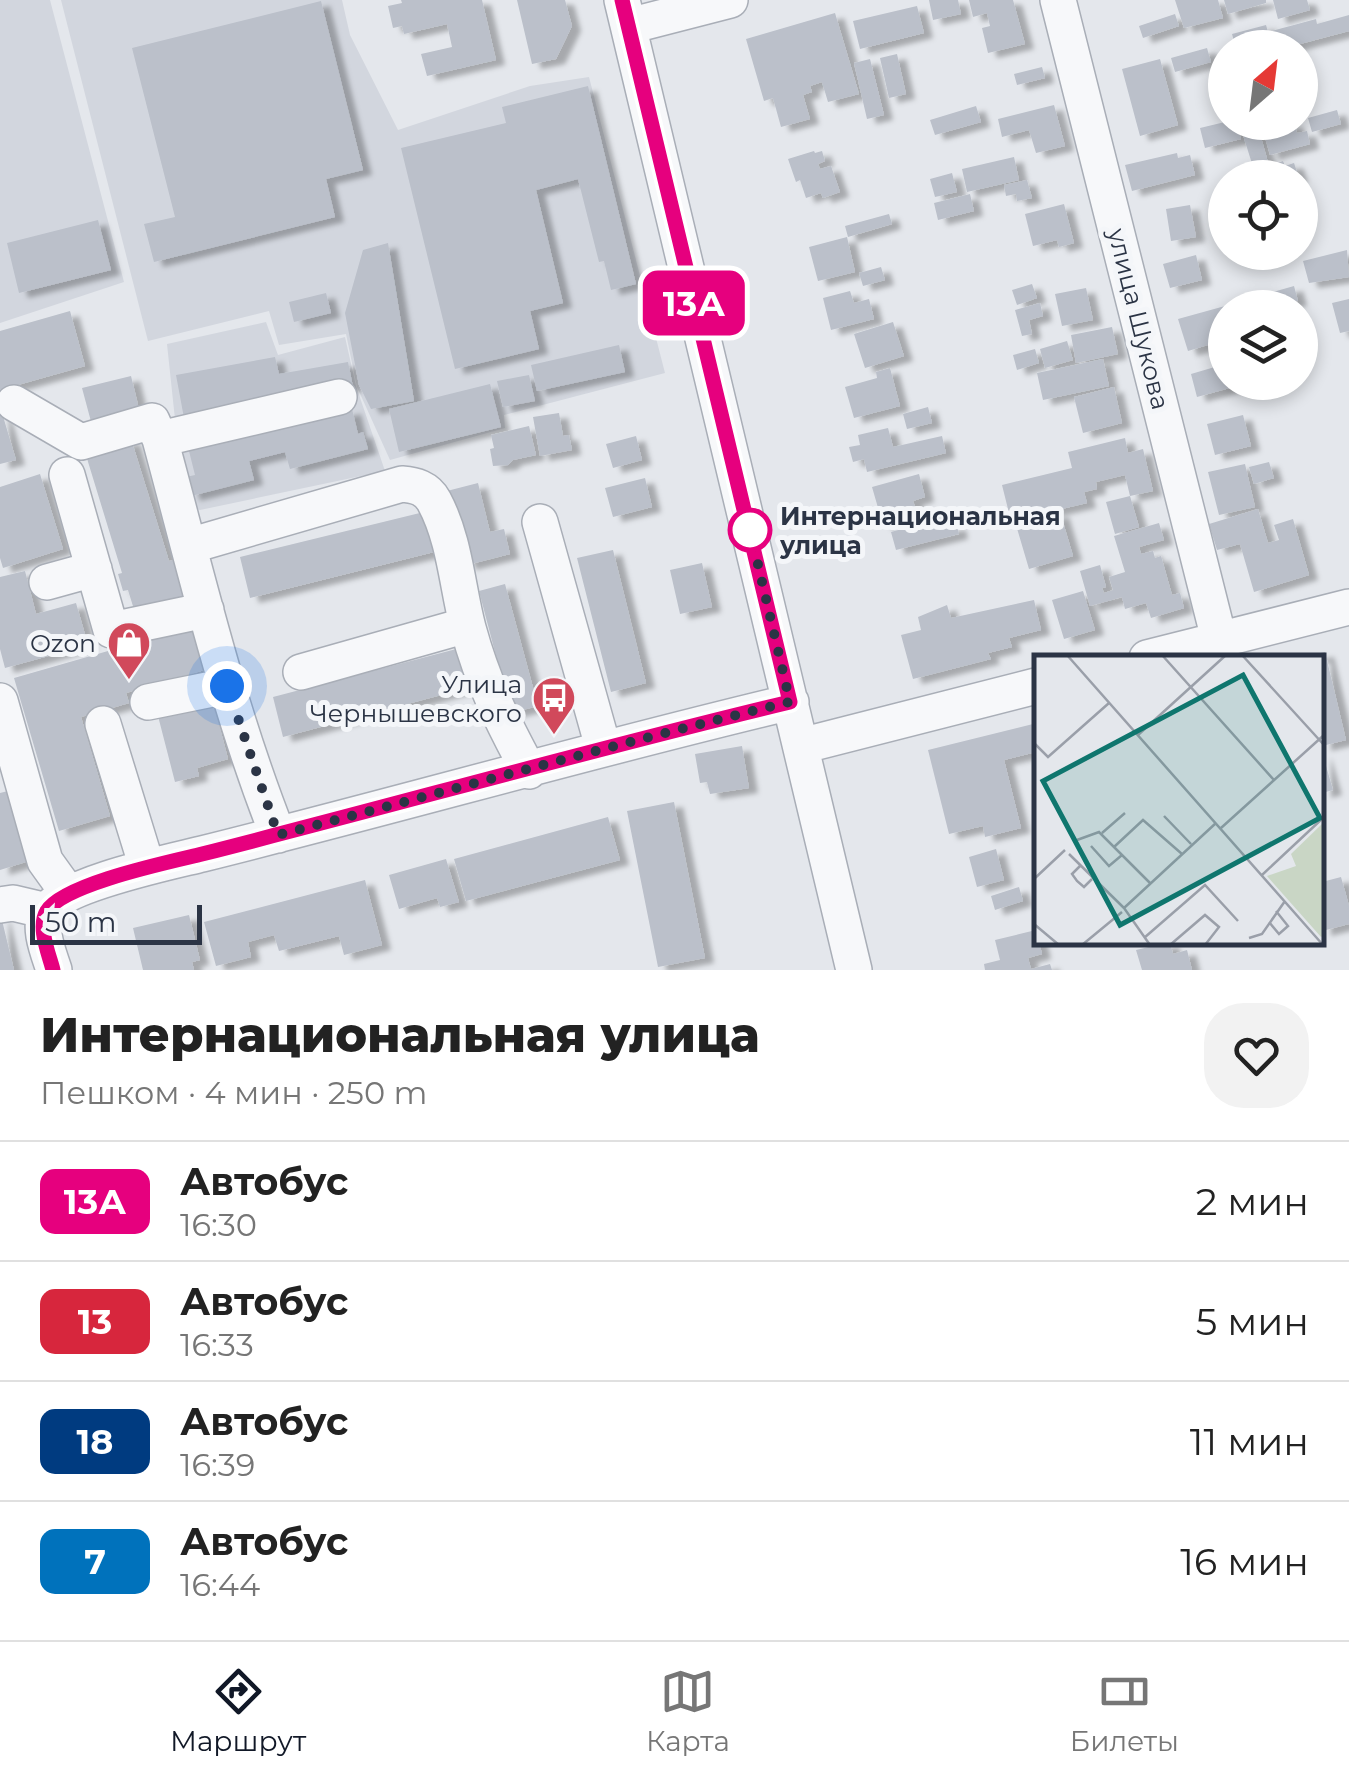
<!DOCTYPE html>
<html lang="ru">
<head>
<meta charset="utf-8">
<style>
  :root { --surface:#fff; --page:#f2f2f2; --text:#222; --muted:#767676; --line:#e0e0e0; --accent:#111827 }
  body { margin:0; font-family:Montserrat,sans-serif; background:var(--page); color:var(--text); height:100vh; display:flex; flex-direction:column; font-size:38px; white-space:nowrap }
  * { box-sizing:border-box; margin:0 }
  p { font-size:32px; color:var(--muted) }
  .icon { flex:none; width:55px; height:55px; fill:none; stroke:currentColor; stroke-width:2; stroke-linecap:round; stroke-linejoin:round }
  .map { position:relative; height:970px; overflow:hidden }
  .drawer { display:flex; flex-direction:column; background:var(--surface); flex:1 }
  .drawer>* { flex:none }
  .badge { padding:0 20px; border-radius:15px; font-size:35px; line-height:65px }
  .needle { width:65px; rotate:28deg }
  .buttons { position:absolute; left:1208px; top:30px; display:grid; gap:20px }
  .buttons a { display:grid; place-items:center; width:110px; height:110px; border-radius:50%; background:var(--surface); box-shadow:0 5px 15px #0003; font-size:50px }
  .scale { position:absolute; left:30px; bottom:25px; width:172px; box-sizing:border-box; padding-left:10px; border:5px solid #2b3445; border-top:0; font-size:28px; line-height:35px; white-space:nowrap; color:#2b3445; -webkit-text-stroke:8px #f4f6f9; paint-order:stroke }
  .you { position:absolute; width:50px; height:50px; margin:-25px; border:8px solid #fff; border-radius:50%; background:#1a73e8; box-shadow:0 0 0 15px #1a73e833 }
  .map>.badge { position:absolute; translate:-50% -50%; box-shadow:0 0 0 5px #fff }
  .round { display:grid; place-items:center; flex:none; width:105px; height:105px; border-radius:40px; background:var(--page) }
  .head { display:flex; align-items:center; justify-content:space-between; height:170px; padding:0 40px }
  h1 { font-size:48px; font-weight:800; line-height:75px }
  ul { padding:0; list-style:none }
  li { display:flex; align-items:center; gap:30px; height:120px; padding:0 40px; border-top:2px solid var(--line) }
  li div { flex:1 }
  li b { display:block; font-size:38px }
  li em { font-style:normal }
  li .badge { min-width:110px; font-weight:700; text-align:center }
  .tabs { display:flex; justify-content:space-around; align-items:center; height:140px; border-top:2px solid var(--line); background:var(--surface); font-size:28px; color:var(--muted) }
  .tabs a { display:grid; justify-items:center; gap:5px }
  .tabs .active { color:var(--accent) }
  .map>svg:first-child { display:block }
  .built { fill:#d2d6de }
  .building { fill:#bbc0ca; filter:url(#shadow) }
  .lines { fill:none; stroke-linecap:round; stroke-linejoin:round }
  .minor-casing { stroke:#a9aeb7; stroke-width:38 }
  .minor { stroke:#f7f8fa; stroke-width:35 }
  .line-casing { stroke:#fff; stroke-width:22 }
  .line { stroke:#e6007e; stroke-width:15 }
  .walk { stroke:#2b3445; stroke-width:10; stroke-dasharray:0 18 }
  .stop-dot { fill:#fff; stroke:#e6007e; stroke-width:5 }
  .labels { text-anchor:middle; stroke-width:10; stroke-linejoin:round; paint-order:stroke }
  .street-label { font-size:25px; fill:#2b3445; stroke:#f4f6f9 }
  .stop-label { font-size:25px; font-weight:bold; fill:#2b3445; stroke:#f4f6f9; text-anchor:start }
  .poi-label { font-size:25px; fill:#2b3445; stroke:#f4f6f9; text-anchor:end }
  .inset-road { fill:none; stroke:#9a9fa9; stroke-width:2.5 }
  .view { fill:#0f766e; fill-opacity:0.15; stroke:#0f766e; stroke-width:5 }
  .inset-edge { fill:none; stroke:#2b3445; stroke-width:5 }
</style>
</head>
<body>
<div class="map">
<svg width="1349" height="970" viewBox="0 0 1349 970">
  <defs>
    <filter id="shadow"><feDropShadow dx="9" dy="5" stdDeviation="2.5" flood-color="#0004"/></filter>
  </defs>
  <rect width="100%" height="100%" fill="#e4e7ec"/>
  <path class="built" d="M0 0H50L124 282 0 323Z
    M61 0H342L350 35 398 130 530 86 589 77 665 373 504 415 505 428 390 460 357 387 346 334 279 345 269 311 148 341Z
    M266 322 278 355 345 337 356 386 385 471 200 510 184 504 167 344Z"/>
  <path class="building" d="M401 0H482L496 60 427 76 421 54 452 47 447 24 404 34 402 26 393 28 388 6 402 3Z
    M517 0H565L572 26 556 59 532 64Z
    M929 0H958L961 14 933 20Z
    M969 0H1013L1025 44 988 53 982 28 990 26 987 13 973 17Z
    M1175 0H1218L1223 18 1184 28Z
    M1224 0H1266V3L1228 14Z
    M1273 0H1307L1310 10 1278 19Z
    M321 1 363 170 326 179 335 217 154 262 144 224 175 217 132 48Z
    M917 6 924 33 860 49 853 21Z
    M835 13 859 94 828 102 822 82 810 86 812 92 803 95 810 119 781 127 773 98 764 101 746 39Z
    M1175 14 1179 26 1143 38 1139 26Z
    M1349 15V31L1285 48H1236L1232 34 1266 25 1268 32 1316 19 1317 24Z
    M1207 48 1211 62 1175 72 1171 58Z
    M897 54 906 94 889 98 880 58Z
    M870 59 884 115 867 119 854 63Z
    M1160 59 1178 125 1140 136 1122 69Z
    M1042 67 1045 78 1017 85 1014 74Z
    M588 86 636 284 611 290 604 261 599 262 578 179 536 190 563 303 530 311 539 349 455 369 401 148 506 123 502 107Z
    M1054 105 1065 146 1036 153 1029 130 1002 137 998 119Z
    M976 106 981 122 935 135 930 120Z
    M1337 110 1341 124 1312 132 1308 118Z
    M1225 122H1237L1241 139 1205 148 1200 128Z
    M1294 122 1297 133 1307 131 1310 144 1270 155 1263 130Z
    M1259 130 1269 166 1254 170 1243 135Z
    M814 151 815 153 822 151 825 161 818 164 820 169 831 166 840 192 823 198 821 193 806 198 800 180 796 182 788 159Z
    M1177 153 1178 158 1190 155 1195 175 1132 191 1125 165Z
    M1014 157 1019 180 967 192 962 169Z
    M1283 161 1285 166 1294 163 1299 178H1278L1274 164Z
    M952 173 957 192 935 197 930 179Z
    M1027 180 1032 198 1017 201 1016 194 1006 196 1004 185Z
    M970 194 974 211 938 220 934 203Z
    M1064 204 1074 243 1059 247 1057 240 1033 246 1025 214Z
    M1190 205 1196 237 1171 241 1166 209Z
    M889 214 892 224 848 237 845 226Z
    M98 220 111 270 19 293 7 243Z
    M847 237 855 272 818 281 809 247Z
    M388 243 414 401 371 409 359 385 345 313 363 250Z
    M1347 250 1349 277 1309 283 1303 261Z
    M1196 255 1202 280 1170 288 1163 264Z
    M881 267 885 280 863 286 859 273Z
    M1032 284 1037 298 1017 305 1012 290Z
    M1294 286 1298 301 1262 308 1259 296Z
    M1086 288 1093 320 1062 326 1055 294Z
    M850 291 854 303 869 299 874 319 831 330 823 298Z
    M326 293 331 313 294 322 289 302Z
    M1349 299V331L1340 333 1332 303Z
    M1040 303 1043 316 1029 320 1032 334 1022 336 1015 310Z
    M1225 306V330L1209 335 1211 344 1188 351 1178 319Z
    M70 311 85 366 0 390V331Z
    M893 322 904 356 865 368 854 334Z
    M1112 327 1118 354 1076 363 1071 335Z
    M1067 341 1073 360 1045 368 1040 349Z
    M619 345 625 372 537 391 531 365Z
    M1035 349 1039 363 1017 370 1013 355Z
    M275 357 279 374 348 362 353 387 184 418 176 375Z
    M1103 359 1109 386 1043 400 1037 373Z
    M1225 364V382H1236L1237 386 1197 397 1191 374Z
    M890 368 900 406 854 418 845 387 877 378 876 372Z
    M529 375 535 401 503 407 497 381Z
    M131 376 141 417 93 429 82 388Z
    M490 384 501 427 399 452 389 409Z
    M1114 387 1122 423 1083 433 1074 397Z
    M0 406 16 460 0 464Z
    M928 407 932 423 907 429 903 414Z
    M352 409 358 434 363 432 368 449 290 469 285 452 249 461 254 480 191 496 186 477 195 475 189 451Z
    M559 413 563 436 569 435 572 450 540 456 533 417Z
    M1243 415 1251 446 1215 455 1207 424Z
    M529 426 536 455 513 460 508 465 493 466 490 449 494 448 491 435Z
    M888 428 893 447 942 436 946 453 867 472 864 459 853 462 849 447 860 445 858 435Z
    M636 436 642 460 613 468 606 444Z
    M1125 438 1128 453 1143 449 1153 491 1130 496 1125 475 1096 482 1097 489 1084 492 1087 503 1011 521 1002 485 1072 468 1068 452Z
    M131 439 169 561 174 560 187 601 136 616 128 590 123 591 118 574 122 573 85 452Z
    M1269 462 1274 478 1254 484 1249 467Z
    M1245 464 1255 507 1219 515 1208 472Z
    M40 474 63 549 3 568 0 558V487Z
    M919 474 925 497 913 501 918 515 883 525 872 487Z
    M645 478 652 507 613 517 605 488Z
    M478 483 490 532 504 529 510 554 467 565 443 492Z
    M1130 496 1139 527 1115 534 1106 502Z
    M1258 509 1268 543 1279 540 1274 525 1293 519 1309 575 1254 592 1240 544 1217 550 1209 524Z
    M428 511 438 551 250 598 240 557Z
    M1060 512 1073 556 1029 569 1016 525Z
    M924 523 925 526 933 524 935 530 957 525 959 534 896 550 891 532Z
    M1159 523 1164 540 1139 547 1141 554 1153 551 1155 558 1161 556 1172 595 1180 593 1184 608 1151 618 1146 603 1125 609 1122 597 1090 606 1080 571 1100 565 1106 587 1102 588 1104 593 1113 590 1109 577 1125 572 1114 536Z
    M613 550 646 683 611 692 577 558Z
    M702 563 712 607 680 614 670 570Z
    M25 571 36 614 76 603 88 645 5 668 0 649V577Z
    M505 584 538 706 511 713 479 591Z
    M1083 591 1095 630 1064 639 1052 600Z
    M1034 600 1041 630 1009 638 1012 647 988 653 991 659 913 679 901 635 921 630 918 617 947 605 951 618Z
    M195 626 208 669 126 693 129 703 81 717 110 816 59 831 14 678Z
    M464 647 475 686 283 737 273 697Z
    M1325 652 1346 740 1322 746V658L1307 656Z
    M213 701 228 759 197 768 199 776 175 782 158 716Z
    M1033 724 1036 752 1004 760 1021 828 985 837 983 826 949 834 928 750Z
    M742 746 749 788 710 794 707 782 700 783 695 754Z
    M1322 752 1333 790 1322 793Z
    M8 791 29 861 0 870V793Z
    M674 802 705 958 658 967 627 811Z
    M608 817 620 860 466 901 454 859Z
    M996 849 1004 880 977 887 969 857Z
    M446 859 459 902 440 907 437 898 399 909 389 875Z
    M1341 877 1349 906V924L1322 931V882Z
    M365 880 382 945 344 955 339 936 279 951 274 935 248 942 251 957 216 966 204 922Z
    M1019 887 1023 901 995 910 991 896Z
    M189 915 200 960 192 962 194 970H143L133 928Z
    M0 916H1L14 970H0Z
    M1036 930 1042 954 1028 958 1031 969 1050 964 1052 970H985L984 964 1000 960 995 940Z
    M1170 942 1173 954 1187 950 1192 970H1142L1136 950Z"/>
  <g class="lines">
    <g class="minor-casing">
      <path id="minor" d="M622 0 854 970
        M1058 0 1219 639
        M629 26 730 0
        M14 403 81 442 152 421 160 439C196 572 227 706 278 835
        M160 439 339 397
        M67 475 111 630 206 610
        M540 522 603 747
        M189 546 402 484C415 485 427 488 434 501 455 540 457 586 468 628 483 683 502 721 529 771
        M47 582 94 569
        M1147 658 1349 607
        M301 672 467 625
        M0 701 45 861 68 893
        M148 702 227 686
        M103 724 147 867
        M801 746 1036 686
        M0 905 13 903 47 911
        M54 970C49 954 37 927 47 911 63 884 170 862 202 854 399 805 593 749 791 702"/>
    </g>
    <use href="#minor" class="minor"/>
  </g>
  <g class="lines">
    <g class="line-casing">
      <path id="line" d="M53 970C49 954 37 927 47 911 63 884 169 862 202 854 399 804 593 749 790 702L622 0"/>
    </g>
    <use href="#line" class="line"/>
    <path class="walk" d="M227 686 278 835C449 791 619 743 790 702L750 530"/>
  </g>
  <defs>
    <g id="shop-pin" transform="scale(2.25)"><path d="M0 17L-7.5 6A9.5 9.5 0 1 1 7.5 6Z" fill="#d1495b" stroke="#f4f6f9"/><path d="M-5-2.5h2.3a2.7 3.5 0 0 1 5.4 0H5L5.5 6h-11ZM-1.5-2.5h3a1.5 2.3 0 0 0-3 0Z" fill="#fff"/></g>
    <g id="bus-pin" transform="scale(2.25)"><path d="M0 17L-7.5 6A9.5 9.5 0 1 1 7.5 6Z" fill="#d1495b" stroke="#f4f6f9"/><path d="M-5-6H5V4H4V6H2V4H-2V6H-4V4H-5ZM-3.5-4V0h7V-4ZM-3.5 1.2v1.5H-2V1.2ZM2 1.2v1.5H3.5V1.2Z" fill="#fff"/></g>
  </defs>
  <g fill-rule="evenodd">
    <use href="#shop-pin" x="129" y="643"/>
    <use href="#bus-pin" x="554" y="698"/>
  </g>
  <circle class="stop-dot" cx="750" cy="530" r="20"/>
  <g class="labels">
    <g class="street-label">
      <text transform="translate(1139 319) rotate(76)" y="9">улица Шукова</text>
    </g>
    <g class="stop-label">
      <text x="780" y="525">Интернациональная<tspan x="780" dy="29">улица</tspan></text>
    </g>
    <g class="poi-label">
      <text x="96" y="652">Ozon</text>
      <text x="522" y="693">Улица<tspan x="522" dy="29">Чернышевского</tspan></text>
    </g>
  </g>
  <g transform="translate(1034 655)">
    <rect width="290" height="290" fill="#e4e7ec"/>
    <path d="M290 167V280L287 282 233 221 262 211 257 199Z" fill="#c9d6c5"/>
    <path class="inset-road" d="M33 0 289 290M128 0 240 125M208 0 290 90M104 80 192 0M0 88 14 102 75 48M130 161 157 189M187 173 290 80M68 178 91 158M43 185 65 177 116 228M57 191 75 211 88 200M80 192 109 165 148 199M35 199 90 253M46 211 38 219 43 226 50 232 58 224M228 220 290 162M0 224 31 195M235 267 245 279 254 271 242 256M0 269 25 290M110 283 171 230 204 266M215 283 228 279 251 246M48 290 88 257M116 290 90 253 182 168M136 290 171 260 185 272 171 290"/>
    <path class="view" d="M209 20 286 163 86 270 9 126Z"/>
    <rect width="290" height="290" class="inset-edge"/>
  </g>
</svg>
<div class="buttons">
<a><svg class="needle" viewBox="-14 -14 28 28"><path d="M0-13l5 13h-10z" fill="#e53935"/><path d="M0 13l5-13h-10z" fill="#767676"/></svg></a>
<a><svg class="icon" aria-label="locate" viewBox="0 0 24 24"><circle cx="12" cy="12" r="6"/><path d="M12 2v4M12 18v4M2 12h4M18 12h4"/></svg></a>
<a><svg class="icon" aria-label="layers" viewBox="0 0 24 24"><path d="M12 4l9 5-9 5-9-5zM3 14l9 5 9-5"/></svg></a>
</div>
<div class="scale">50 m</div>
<div class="you" style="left:227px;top:686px"></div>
<b class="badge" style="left:694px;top:303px;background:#e6007e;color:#fff">13А</b>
</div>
<section class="drawer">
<div class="head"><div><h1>Интернациональная улица</h1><p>Пешком · 4 мин · 250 m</p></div><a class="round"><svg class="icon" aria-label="heart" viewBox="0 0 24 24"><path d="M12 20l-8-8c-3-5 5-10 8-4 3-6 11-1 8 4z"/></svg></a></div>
<ul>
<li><span class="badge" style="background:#e6007e;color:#fff">13А</span><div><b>Автобус</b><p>16:30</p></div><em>2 мин</em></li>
<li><span class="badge" style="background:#d7263d;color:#fff">13</span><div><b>Автобус</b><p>16:33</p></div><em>5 мин</em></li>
<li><span class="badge" style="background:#003b80;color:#fff">18</span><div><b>Автобус</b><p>16:39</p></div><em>11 мин</em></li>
<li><span class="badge" style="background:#0072bc;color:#fff">7</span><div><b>Автобус</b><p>16:44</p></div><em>16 мин</em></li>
</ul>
</section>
<nav class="tabs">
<a class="active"><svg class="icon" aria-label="directions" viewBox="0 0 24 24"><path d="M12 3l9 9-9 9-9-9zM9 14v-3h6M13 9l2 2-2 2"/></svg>Маршрут</a>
<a><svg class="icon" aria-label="map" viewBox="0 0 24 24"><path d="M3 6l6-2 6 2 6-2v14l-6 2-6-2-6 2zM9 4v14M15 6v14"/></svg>Карта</a>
<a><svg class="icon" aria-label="tickets" viewBox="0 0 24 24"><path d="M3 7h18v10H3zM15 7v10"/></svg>Билеты</a>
</nav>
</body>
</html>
